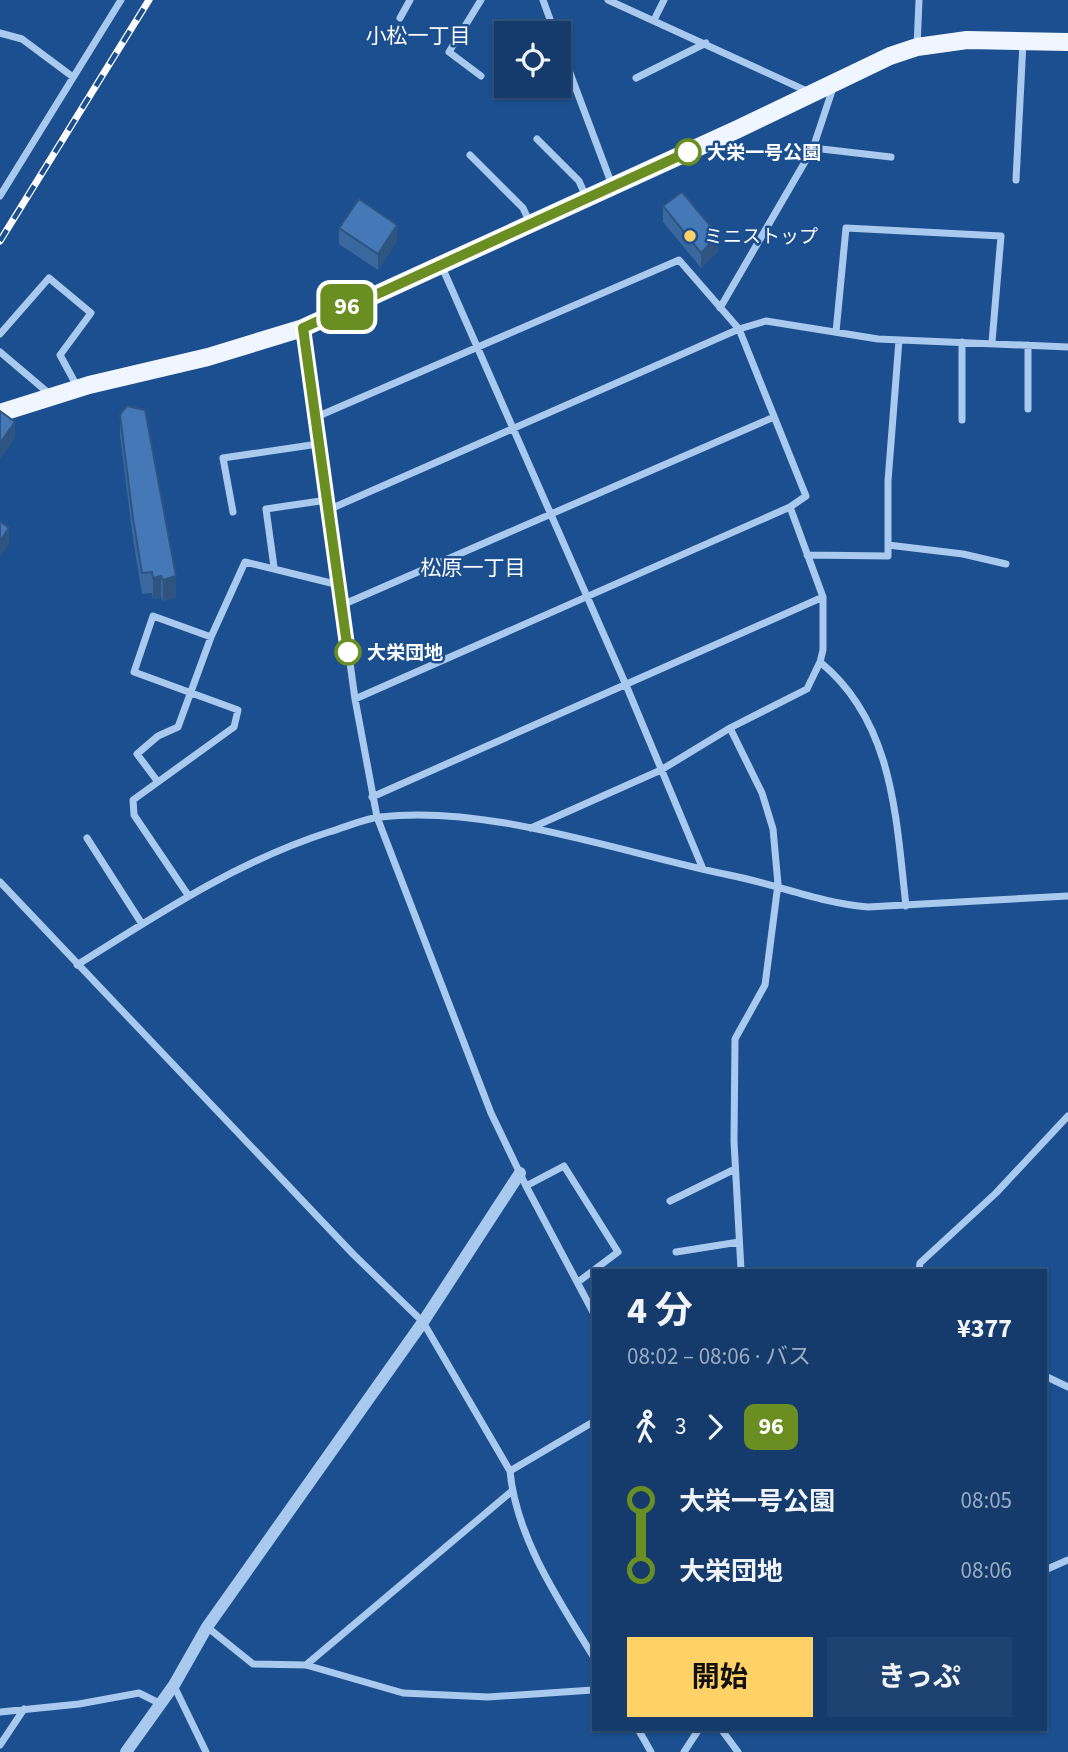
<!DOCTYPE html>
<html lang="ja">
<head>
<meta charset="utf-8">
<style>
  :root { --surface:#143b6b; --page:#1d4271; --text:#f1f3f6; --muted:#9dadc1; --line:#33557e; --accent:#ffd166 }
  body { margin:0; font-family:"Source Sans 3","Noto Sans JP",sans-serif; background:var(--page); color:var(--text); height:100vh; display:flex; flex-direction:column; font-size:26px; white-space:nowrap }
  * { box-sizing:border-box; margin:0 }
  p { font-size:23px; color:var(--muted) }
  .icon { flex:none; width:38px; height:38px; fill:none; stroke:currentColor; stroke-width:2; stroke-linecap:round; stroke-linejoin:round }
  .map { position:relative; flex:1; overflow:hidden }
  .sheet { position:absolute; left:592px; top:1269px; width:455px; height:462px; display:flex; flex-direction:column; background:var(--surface); border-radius:0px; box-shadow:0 2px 5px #0004,0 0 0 2px var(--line) }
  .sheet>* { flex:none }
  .badge { padding:0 14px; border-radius:10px; font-size:24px; line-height:46px }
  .fabs { position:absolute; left:494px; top:21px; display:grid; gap:14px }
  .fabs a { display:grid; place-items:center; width:77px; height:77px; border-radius:0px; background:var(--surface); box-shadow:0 2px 5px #0004,0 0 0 2px var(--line); font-size:35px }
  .map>.badge { position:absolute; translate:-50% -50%; box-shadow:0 0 0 4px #fff }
  .legs { display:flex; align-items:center; gap:10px; height:77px; padding:0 35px; font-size:23px }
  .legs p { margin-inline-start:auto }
  .headline { display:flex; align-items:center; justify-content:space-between; height:119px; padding:0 35px }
  h1 { font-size:38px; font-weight:700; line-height:52px }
  .action { display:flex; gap:14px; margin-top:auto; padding:14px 35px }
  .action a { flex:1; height:80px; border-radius:0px; background:var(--accent); color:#111; font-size:28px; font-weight:700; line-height:80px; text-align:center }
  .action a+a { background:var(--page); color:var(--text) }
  ul { padding:0 35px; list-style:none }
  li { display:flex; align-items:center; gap:24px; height:70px; font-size:26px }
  li i { display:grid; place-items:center; width:10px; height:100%; margin:0 9px; background:currentColor }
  li i::after { content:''; width:18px; height:18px; margin:-9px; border:5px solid; border-radius:50%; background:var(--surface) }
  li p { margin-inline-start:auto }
  li:first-child i { background:linear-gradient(#0000 50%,currentColor 0) }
  li:last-child i { background:linear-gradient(currentColor 50%,#0000 0) }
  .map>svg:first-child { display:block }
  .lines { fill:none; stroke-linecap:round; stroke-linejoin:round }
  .minor { stroke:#a9c9ee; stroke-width:7 }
  .tertiary { stroke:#a9c9ee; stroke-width:12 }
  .primary { stroke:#f0f6ff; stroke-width:18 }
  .rail-casing { stroke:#fff; stroke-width:7 }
  .rail { stroke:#1b4f8f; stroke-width:4.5; stroke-dasharray:13; stroke-linecap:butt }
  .wall { fill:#3a679d }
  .shaded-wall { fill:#305480 }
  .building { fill:#4478b7; stroke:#305480; stroke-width:2 }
  .line-1-casing { stroke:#fff; stroke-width:16 }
  .line-1 { stroke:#6b8e23; stroke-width:10 }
  .stop-1-dot { fill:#fff; stroke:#6b8e23; stroke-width:3.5 }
  .poi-dot { fill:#ffd166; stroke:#1b4f8f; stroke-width:2.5 }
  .labels { text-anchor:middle; stroke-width:5; stroke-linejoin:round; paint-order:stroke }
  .stop-label { font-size:19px; font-weight:bold; fill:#fff; stroke:#1b4f8f; text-anchor:start }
  .poi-label { font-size:19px; fill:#fff; stroke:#1b4f8f; text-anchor:start }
  .neighbourhood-label { font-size:21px; fill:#fff; stroke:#1b4f8f }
</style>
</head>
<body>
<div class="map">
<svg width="1068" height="1752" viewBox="0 0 1068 1752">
  <rect width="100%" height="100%" fill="#1b4f8f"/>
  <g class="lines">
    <path class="minor" d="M481 0 449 52 481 76
      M543 0 555 33
      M608 0 809 92
      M400 18 410 0
      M654 20 664 0
      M0 33 22 39 73 77
      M558 41 612 185
      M917 47 919 0
      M636 78 706 43
      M537 139 579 181 586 197
      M813 148 891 157
      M470 155 523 208 530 223
      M1016 180 1023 42
      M0 196 121 0
      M442 267 626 685 703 869
      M720 308 813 148 833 88
      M304 328 355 699 377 817 491 1113 526 1186 593 1312
      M836 332 846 228 1001 236 992 342
      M0 334 49 278 91 313 60 355 78 388
      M962 342V420
      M1028 345V409
      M0 352 52 396
      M314 418 679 260 739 329 806 496 790 507 823 597V650L820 662 807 689 730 728 661 770 531 828
      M328 510 739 329 766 321 878 339 1068 347
      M233 512 223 458 318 444
      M888 545 963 554 1006 564
      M807 555 888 556V481L899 340
      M274 567 266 509 327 500
      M342 605 774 417
      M820 662C894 722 896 819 906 906
      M355 699 790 507
      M730 728 762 793 773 829 778 884 765 985 735 1039 734 1141 741 1270
      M158 782 137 754 158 736 178 727 211 637 245 562 339 585
      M372 797 823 597
      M87 838 142 924
      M0 882 353 1254 423 1322 510 1471C516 1537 559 1601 593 1656
      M188 895 134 815 133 800 234 727 238 710 134 672 153 616 211 637
      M77 965C158 914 238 861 329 832 346 827 363 819 380 817 489 804 622 853 729 875 776 884 820 903 868 907L1068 896
      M526 1186 564 1166 618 1252 578 1282
      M670 1201 735 1169
      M676 1252 739 1242
      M919 1270 920 1263 996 1193 1068 1116
      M1045 1376 1068 1387
      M510 1471 593 1422
      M1045 1570 1068 1560
      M207 1627 253 1664 306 1665 403 1693 488 1697 593 1690
      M306 1665 512 1491
      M174 1686 206 1752
      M0 1712 79 1704 139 1693 161 1704
      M638 1729 651 1752
      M721 1729 738 1752
      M0 1745 24 1709
      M684 1752 699 1729"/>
    <path class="tertiary" d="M126 1752 174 1685 207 1627 423 1322 520 1173"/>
    <path class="primary" d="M0 413 89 385 208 357 303 328 738 129 890 56 917 47 967 40 1068 42"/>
    <g class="rail-casing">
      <path id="rail" d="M0 241 149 0"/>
    </g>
    <use href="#rail" class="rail"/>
  </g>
  <path class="wall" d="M663 206 718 251 701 268 663 222Z
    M339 228 397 241 378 270 339 244Z
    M120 415 176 597 163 601 161 597 153 599 152 593 142 594 133 539 120 436Z"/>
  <path class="shaded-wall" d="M397 225V241L378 270V254Z
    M718 235V251L701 268V253Z
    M15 422V438L0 459V443Z
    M9 528V544L0 557V541Z
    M161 576V597L153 599V578Z
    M176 576V597L163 601V580Z"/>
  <path class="building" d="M682 192 718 235 701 253 663 206Z
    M359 199 397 225 378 254 339 228Z
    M127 406 145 410 176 576 163 580 161 576 153 578 152 572 142 573 133 518 120 415Z
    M0 411 15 422 0 443Z
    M0 521 9 528 0 541Z"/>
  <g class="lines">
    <g class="line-1-casing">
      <path id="line-1" d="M348 652 303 328 688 152"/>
    </g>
    <use href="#line-1" class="line-1"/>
  </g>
  <g class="stop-1-dot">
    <circle cx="688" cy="152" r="12"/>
    <circle cx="348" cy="652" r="12"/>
  </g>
  <circle class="poi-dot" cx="690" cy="236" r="7"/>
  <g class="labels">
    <g class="stop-label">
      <text x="707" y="159">大栄一号公園</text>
      <text x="367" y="659">大栄団地</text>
    </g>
    <g class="poi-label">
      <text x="704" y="243">ミニストップ</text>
    </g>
    <g class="neighbourhood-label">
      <text x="418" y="43">小松一丁目</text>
      <text x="473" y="575">松原一丁目</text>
    </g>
  </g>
</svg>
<div class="fabs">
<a><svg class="icon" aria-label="locate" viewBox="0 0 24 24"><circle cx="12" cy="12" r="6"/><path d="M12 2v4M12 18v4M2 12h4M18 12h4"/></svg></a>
</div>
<b class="badge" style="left:347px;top:307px;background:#6b8e23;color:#fff">96</b>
<section class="sheet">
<div class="headline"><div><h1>4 分</h1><p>08:02 – 08:06 · バス</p></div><b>¥377</b></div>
<div class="legs"><svg class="icon" aria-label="walk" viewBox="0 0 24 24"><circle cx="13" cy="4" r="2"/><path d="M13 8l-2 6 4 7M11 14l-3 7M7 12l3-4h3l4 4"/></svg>3<svg class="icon" aria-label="forward" viewBox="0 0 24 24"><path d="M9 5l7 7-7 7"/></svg><b class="badge" style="background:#6b8e23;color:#fff">96</b></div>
<ul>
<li><i style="color:#6b8e23"></i><b>大栄一号公園</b><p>08:05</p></li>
<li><i style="color:#6b8e23"></i><b>大栄団地</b><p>08:06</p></li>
</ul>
<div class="action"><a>開始</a><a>きっぷ</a></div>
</section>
</div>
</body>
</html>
